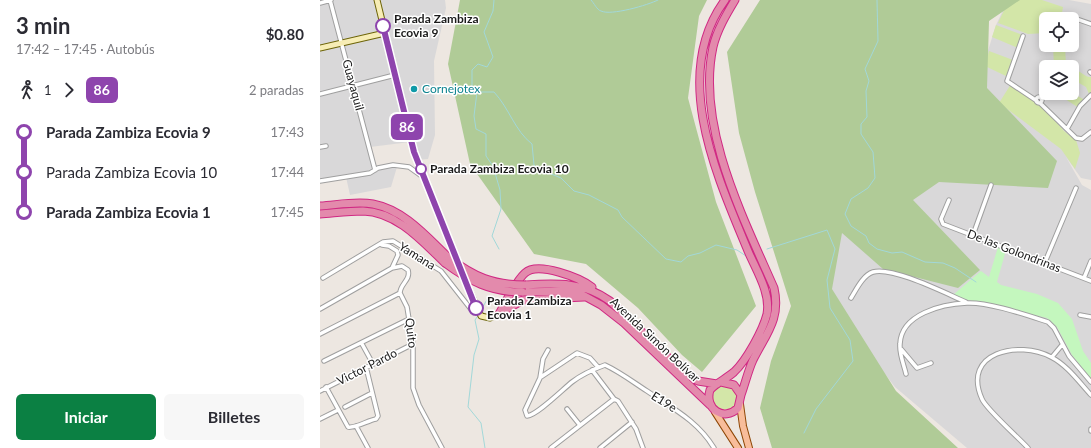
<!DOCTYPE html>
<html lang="es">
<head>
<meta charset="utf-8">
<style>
  :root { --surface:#fff; --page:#f7f7f7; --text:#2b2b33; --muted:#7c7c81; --accent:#0b8043 }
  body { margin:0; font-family:Lato,sans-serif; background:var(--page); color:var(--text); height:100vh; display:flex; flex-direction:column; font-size:15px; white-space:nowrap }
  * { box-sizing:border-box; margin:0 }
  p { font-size:13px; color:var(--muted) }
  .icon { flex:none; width:22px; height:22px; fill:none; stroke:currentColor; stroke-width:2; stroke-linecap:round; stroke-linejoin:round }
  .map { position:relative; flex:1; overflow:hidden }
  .details { display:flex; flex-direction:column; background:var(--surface); width:320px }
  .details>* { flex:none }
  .badge { padding:0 8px; border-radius:6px; font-size:14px; line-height:26px }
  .controls { position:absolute; left:719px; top:12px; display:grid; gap:8px }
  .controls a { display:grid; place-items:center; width:40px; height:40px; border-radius:6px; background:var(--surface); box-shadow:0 2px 10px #0003; font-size:20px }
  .map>.badge { position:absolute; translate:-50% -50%; box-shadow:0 0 0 2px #fff }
  .legs { display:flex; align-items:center; gap:6px; height:44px; padding:0 16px; font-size:13px }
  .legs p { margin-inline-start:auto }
  .summary { display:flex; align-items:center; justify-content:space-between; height:68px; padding:0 16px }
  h1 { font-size:22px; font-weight:700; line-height:30px }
  .action { display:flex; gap:8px; margin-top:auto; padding:8px 16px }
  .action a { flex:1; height:46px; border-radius:6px; background:var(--accent); color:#fff; font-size:16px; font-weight:700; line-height:46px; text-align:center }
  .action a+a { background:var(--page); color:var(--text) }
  ul { padding:0 16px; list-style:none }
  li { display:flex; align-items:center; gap:14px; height:40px; font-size:15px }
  li i { display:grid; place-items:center; width:6px; height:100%; margin:0 5px; background:currentColor }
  li i::after { content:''; width:10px; height:10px; margin:-5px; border:3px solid; border-radius:50%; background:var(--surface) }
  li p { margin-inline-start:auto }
  li:first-child i { background:linear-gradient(#0000 50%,currentColor 0) }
  li:last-child i { background:linear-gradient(currentColor 50%,#0000 0) }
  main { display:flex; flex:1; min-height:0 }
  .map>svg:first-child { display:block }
  .residential { fill:#d9d8d9; fill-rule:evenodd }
  .grass { fill:#d3e6a8 }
  .forest { fill:#b0cb97 }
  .park { fill:#c4f7be }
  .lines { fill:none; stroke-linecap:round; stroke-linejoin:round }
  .stream { stroke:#a2d8d9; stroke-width:1 }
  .street-casing { stroke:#9f9f9f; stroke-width:5.5 }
  .secondary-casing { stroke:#6d6408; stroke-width:7 }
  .primary-casing { stroke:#8e4605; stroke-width:8 }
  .highway-casing { stroke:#d02983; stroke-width:9 }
  .street { stroke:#fff; stroke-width:3.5 }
  .secondary { stroke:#f7edb5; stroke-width:5 }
  .primary { stroke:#f8bd9a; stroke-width:6 }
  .highway { stroke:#e38aac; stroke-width:7 }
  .highway-bridge-casing { stroke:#d02983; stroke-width:9; stroke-linecap:butt }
  .highway-bridge { stroke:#e38aac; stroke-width:7 }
  .line-1-casing { stroke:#fff; stroke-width:9 }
  .line-1 { stroke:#8e44ad; stroke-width:6 }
  .stop-1-dot { fill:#fff; stroke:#8e44ad; stroke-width:2 }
  .culture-dot { fill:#0f9aa8; stroke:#fff; stroke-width:1.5 }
  .labels { text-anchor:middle; stroke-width:3; stroke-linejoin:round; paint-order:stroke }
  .stop-label { font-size:12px; font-weight:bold; fill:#1b1b1b; stroke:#fff; text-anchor:start }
  .street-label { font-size:12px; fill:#1b1b1b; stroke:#fff }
  .culture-label { font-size:12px; fill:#0d838f; stroke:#fff; text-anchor:start }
</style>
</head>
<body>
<main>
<section class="details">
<div class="summary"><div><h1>3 min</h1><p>17:42 – 17:45 · Autobús</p></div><b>$0.80</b></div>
<div class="legs"><svg class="icon" aria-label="walk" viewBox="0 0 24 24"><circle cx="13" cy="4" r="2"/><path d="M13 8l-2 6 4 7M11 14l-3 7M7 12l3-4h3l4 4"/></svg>1<svg class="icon" aria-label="forward" viewBox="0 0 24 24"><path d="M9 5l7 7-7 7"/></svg><b class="badge" style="background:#8e44ad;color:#fff">86</b><p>2 paradas</p></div>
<ul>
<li><i style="color:#8e44ad"></i><b>Parada Zambiza Ecovia 9</b><p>17:43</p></li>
<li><i style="color:#8e44ad"></i><span>Parada Zambiza Ecovia 10</span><p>17:44</p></li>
<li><i style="color:#8e44ad"></i><b>Parada Zambiza Ecovia 1</b><p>17:45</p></li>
</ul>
<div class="action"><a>Iniciar</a><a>Billetes</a></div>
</section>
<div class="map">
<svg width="771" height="448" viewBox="0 0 771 448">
  <rect width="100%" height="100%" fill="#ede7e1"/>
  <path class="residential" d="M0 0H125L126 8 114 61 115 135 108 159 96 160 90 142 50 147 55 167 67 165 77 167 71 187 30 195 26 177 0 182Z
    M688 0H749L771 4V180L761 178 746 157 762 185 771 190V448H647L575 387 513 307 508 248 534 190 657 86 676 25ZM726 19H752V45H726ZM726 67H752V93H726Z"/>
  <path class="grass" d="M689 0H722L743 7 741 19H726V33L708 34 678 23Z
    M676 25 700 34 702 37 698 48 672 37Z
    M733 45H745L746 66 748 67H734Z
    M669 51 693 60 688 77 665 66Z
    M752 69C761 70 765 78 771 77V93L769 94 766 87 752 79Z
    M691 84 720 106 721 104 744 131 756 140 760 153 755 169 741 149 679 103Z
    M745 93H752L765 100 759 108 742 97Z
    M404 383 419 392 418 405C397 420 381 395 404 383Z"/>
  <path class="forest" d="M140 0H387L379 16 368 98 396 202 436 306 382 372 362 355 318 308 266 264 214 254 150 164 128 64Z
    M440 0H700L669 21 667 88 737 161 728 188 619 182 593 200 660 270 638 288 563 269 522 233 512 289 576 391 638 448H452L440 408 451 361 471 306 435 192 419 133 407 52Z"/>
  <path class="park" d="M678 247 686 250 677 282 681 285 717 294 738 303 752 319 763 351 771 363V379L752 355 737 327 727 318 648 300 633 295 661 271 669 277Z"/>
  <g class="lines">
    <path class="stream" d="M174 0 173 11 164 32 173 57 167 67 158 64 152 70V88L157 92 154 116 156 129 166 134V156L173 166 180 190 181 209 172 236 179 249
      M271 0C274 3 277 10 281 11 291 16 328 5 338 0
      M557 0 558 41 545 69 549 81 546 91 547 117 541 124V134L553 152 555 178 548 188 531 199 525 214 531 226 546 236 549 243 557 249 572 253 582 252 605 262 623 263 635 268 656 282
      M157 92H174C189 108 195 131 212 144L214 165 217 168 241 178 254 191 269 195 298 210 302 217 346 259 361 262 368 256 380 253 396 245 417 250 426 256
      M447 249 507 230 515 249 507 280 510 308 530 340 533 361 496 409 484 433
      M161 310 168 298
      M159 314 155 320 159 339 154 355 148 407 161 423 165 448"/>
    <g class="street-casing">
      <path id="street" d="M10 0 55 170
        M0 3 11 0
        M748 16 771 24
        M703 36 687 81 717 101
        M770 72 771 73
        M0 94 75 75
        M716 100a3 3 0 1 1 6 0a3 3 0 1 1-6 0Z
        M721 98 726 89
        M720 103 756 138 762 139 771 132
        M747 129 760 106 771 95
        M0 147 6 146
        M0 181 50 173 58 168 73 165 89 167 103 177
        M629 200 621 219 623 224 771 281
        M653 235 671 185
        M62 245 69 246 77 251 78 255 72 268 82 266 88 270C91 280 80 284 80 293L87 307 93 344V388L99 405 122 448
        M725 262 756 188
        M3 278 63 242 73 241 121 271 150 308 158 312
        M764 278 771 261
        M531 298C536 290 543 275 553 272 572 266 627 294 646 302
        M0 309 72 268
        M760 315 771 317
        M0 334 80 293
        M42 344 53 364
        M581 349 597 368 611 363
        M228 350 223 359 220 378 205 410 207 416C217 415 242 390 252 382 261 375 274 369 285 365 300 372 313 382 327 391 352 408 378 421 394 448
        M732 357 742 345
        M4 361 89 319
        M272 370 294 399 298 401 316 429 323 448
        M586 374C584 365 579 354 580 344 581 314 622 304 647 303 669 302 706 315 728 322L734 328 749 356 771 382
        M221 377 257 353 270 358 278 367
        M6 387 28 427C34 429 49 420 56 419L58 416 46 367
        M0 391 93 344
        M25 407 52 393
        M247 409 259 424
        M0 419 18 410
        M36 426 48 448
        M771 429V431
        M231 448 294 399
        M280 448 312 422
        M708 448C699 438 666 409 662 399 641 352 699 340 731 357 747 365 759 382 771 395"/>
    </g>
    <g class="secondary-casing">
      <path id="secondary" d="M57 0 94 152 139 265
        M0 48 65 33
        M142 274 161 316 170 318 179 314"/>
    </g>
    <g class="primary-casing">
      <path id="primary" d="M420 404 423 426 429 448
        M395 412 418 448"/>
    </g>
    <g class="highway-casing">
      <path id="highway" d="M415 0C406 15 397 30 393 47 376 126 423 217 454 288 461 319 446 334 433 360 428 371 425 384 421 395
        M0 206C17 205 36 201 53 204 84 210 106 236 128 257
        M0 214C14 213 29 211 43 211 77 212 102 241 125 263
        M206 285C237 283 264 282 290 301L363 372 378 381 397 384
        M202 292 249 291 259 293 281 305 304 323 390 405
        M182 312 203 300 264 297
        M179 314C186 302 195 282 205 273 218 261 260 278 272 287
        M401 382 414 385 421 395 418 408C404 422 384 409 390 390 396 383 406 379 414 372 426 361 443 330 447 314 451 293 436 270 428 251 397 176 350 75 405 0"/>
    </g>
    <use href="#street" class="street"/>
    <use href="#secondary" class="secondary"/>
    <use href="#primary" class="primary"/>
    <use href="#highway" class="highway"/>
    <g class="highway-bridge-casing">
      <path id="highway-bridge" d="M128 257C154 277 173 285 206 285
        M125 263C149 281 171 292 202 292"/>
    </g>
    <use href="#highway-bridge" class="highway-bridge"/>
  </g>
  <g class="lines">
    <g class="line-1-casing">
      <path id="line-1" d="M63 26 94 152 156 308"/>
    </g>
    <use href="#line-1" class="line-1"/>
  </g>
  <g class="stop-1-dot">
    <circle cx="63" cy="26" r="7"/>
    <circle cx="101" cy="169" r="5"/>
    <circle cx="156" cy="308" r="7"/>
  </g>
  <circle class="culture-dot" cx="94" cy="89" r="4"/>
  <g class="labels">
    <g class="stop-label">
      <text x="74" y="23">Parada Zambiza<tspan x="74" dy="14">Ecovia 9</tspan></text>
      <text x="110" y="173">Parada Zambiza Ecovia 10</text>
      <text x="167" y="305">Parada Zambiza<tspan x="167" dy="14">Ecovia 1</tspan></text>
    </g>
    <g class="street-label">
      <text transform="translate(33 85) rotate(75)" y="4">Guayaquil</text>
      <text transform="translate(694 251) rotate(21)" y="4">De las Golondrinas</text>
      <text transform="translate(97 256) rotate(32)" y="4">Yamana</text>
      <text transform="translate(91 333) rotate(83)" y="4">Quito</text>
      <text transform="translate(335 340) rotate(43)" y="4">Avenida Simón Bolívar</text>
      <text transform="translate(47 367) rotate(-27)" y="4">Victor Pardo</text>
      <text transform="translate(344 402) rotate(32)" y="4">E19e</text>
    </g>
    <g class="culture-label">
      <text x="102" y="93">Cornejotex</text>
    </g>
  </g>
</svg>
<div class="controls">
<a><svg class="icon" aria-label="locate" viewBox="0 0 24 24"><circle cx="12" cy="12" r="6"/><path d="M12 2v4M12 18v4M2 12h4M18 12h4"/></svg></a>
<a><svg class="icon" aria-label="layers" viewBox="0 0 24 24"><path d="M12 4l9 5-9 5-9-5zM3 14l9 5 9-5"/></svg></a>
</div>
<b class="badge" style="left:87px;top:127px;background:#8e44ad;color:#fff">86</b>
</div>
</main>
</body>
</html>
